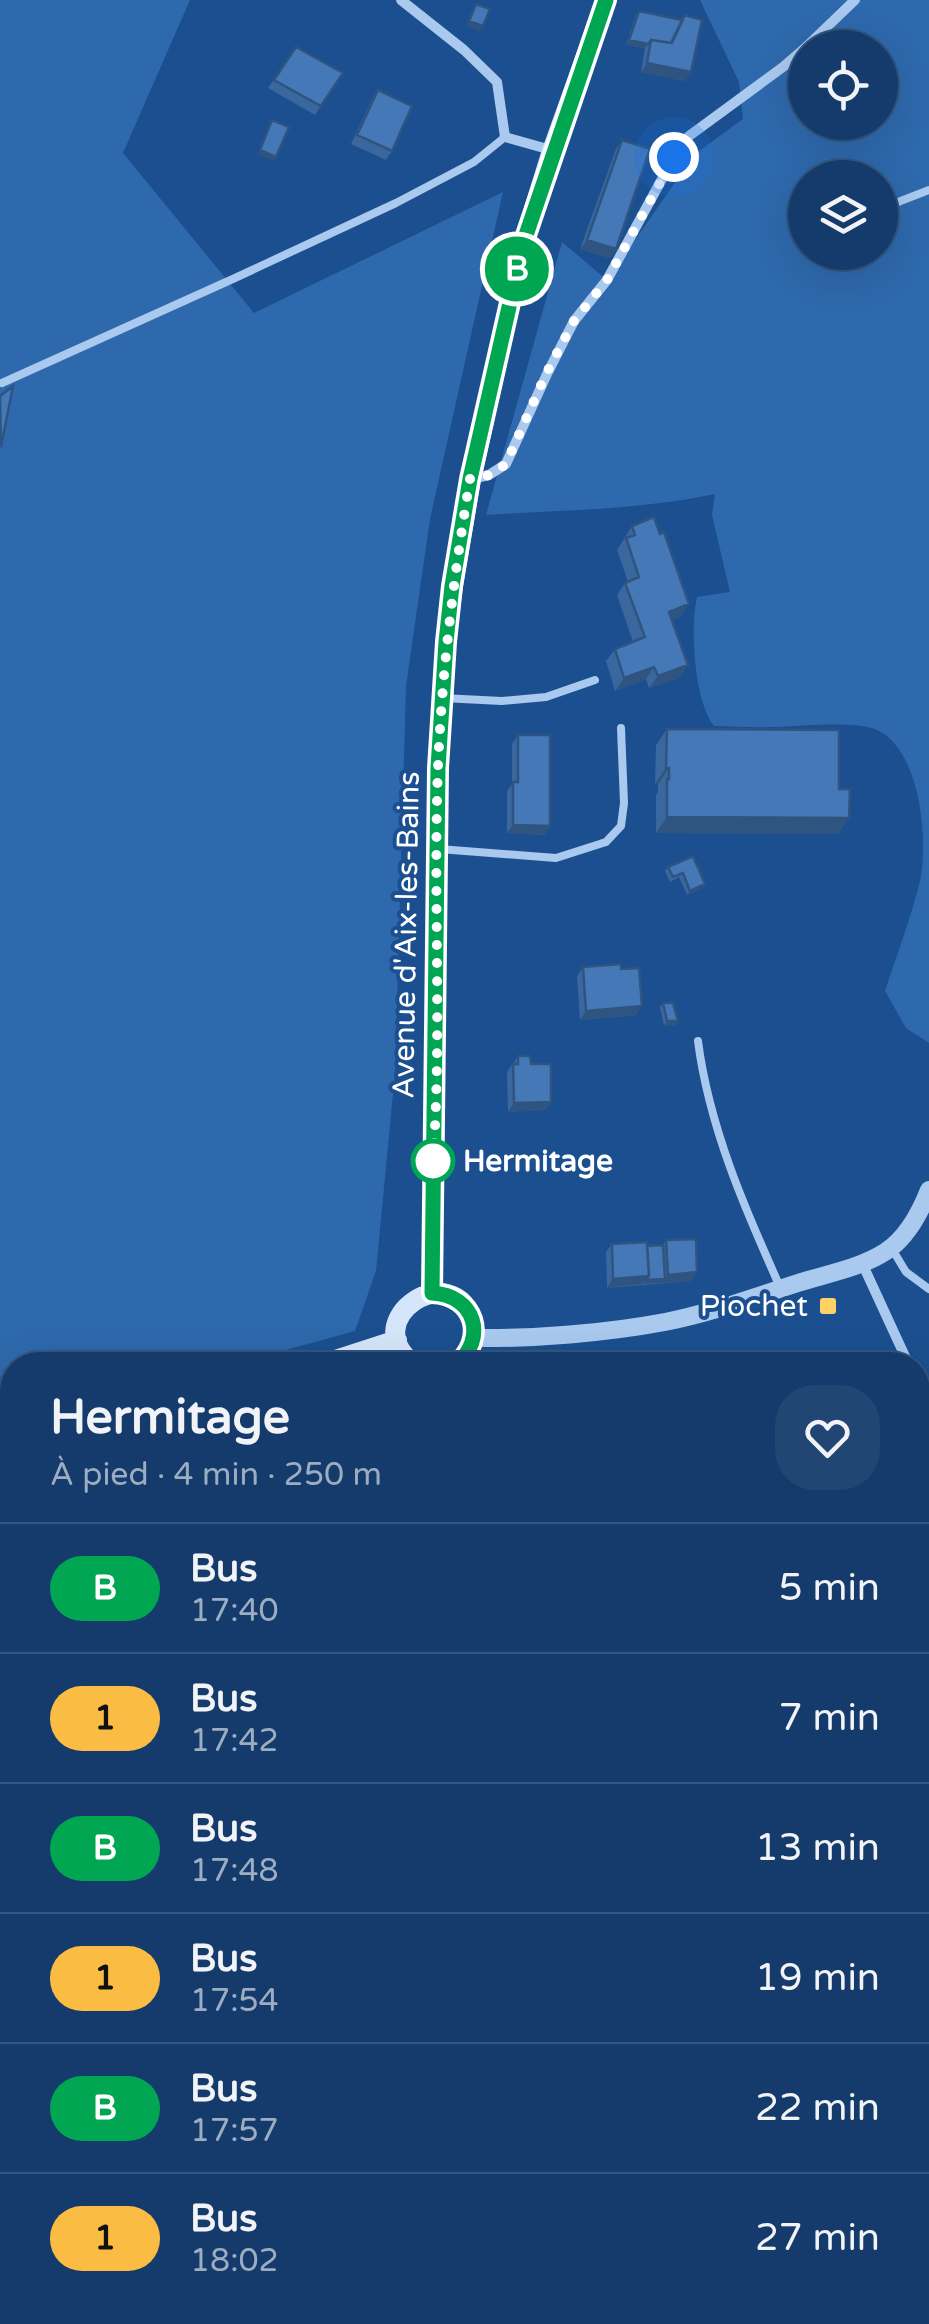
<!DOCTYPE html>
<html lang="fr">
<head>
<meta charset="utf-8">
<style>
  :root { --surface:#143b6b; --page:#214673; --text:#f1f3f6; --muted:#9dadc1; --line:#33557e }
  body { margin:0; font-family:"Varela Round",sans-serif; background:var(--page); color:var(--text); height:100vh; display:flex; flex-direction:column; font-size:38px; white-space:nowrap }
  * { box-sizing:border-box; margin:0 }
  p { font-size:32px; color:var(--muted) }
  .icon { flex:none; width:55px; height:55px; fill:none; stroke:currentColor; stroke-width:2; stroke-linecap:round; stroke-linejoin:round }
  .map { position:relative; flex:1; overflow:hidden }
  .details { position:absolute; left:0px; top:1352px; width:930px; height:972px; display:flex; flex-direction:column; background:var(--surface); border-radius:40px 40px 0 0; box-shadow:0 10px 40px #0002,0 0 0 2px var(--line) }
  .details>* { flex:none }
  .badge { padding:0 20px; border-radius:32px; font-size:35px; line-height:65px }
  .buttons { position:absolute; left:788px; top:30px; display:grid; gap:20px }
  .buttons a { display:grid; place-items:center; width:110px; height:110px; border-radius:50%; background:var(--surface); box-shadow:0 10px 40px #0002,0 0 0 2px var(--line); font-size:50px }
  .you { position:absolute; width:50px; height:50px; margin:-25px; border:8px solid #fff; border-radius:50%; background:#1a73e8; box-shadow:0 0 0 15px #1a73e833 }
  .map>.badge { position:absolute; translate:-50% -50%; box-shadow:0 0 0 5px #fff }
  .round { display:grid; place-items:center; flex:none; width:105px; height:105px; border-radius:40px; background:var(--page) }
  .head { display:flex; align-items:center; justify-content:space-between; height:170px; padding:0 50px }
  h1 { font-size:48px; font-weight:800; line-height:75px }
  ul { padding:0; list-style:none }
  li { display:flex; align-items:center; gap:30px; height:130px; padding:0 50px; border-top:2px solid var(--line) }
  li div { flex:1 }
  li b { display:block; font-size:38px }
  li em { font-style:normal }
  li .badge { min-width:110px; font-weight:700; text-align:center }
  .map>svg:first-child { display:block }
  .green { fill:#2e69ad; fill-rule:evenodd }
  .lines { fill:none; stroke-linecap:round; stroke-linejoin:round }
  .path { stroke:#a9c9ee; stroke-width:5; stroke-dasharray:5 8; stroke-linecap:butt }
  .service { stroke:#a9c9ee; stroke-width:8 }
  .minor { stroke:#a9c9ee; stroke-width:10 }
  .tertiary { stroke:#a9c9ee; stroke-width:18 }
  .secondary { stroke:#d6e6fa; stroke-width:20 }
  .wall { fill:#3a679d }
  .shaded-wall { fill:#305480 }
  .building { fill:#4478b7; stroke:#305480; stroke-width:2.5 }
  .line-casing { stroke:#fff; stroke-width:22 }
  .line { stroke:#00a651; stroke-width:15 }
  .walk { stroke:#fff; stroke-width:10; stroke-dasharray:0 18 }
  .stop-dot { fill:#fff; stroke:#00a651; stroke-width:5 }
  .poi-dot { fill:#ffd166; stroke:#1b4f8f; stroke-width:4 }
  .labels { text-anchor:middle; stroke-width:8; stroke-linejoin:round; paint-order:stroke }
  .street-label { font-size:30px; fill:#fff; stroke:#1b4f8f }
  .stop-label { font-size:30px; font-weight:bold; fill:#fff; stroke:#1b4f8f; text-anchor:start }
  .poi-label { font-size:30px; fill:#fff; stroke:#1b4f8f; text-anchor:end }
</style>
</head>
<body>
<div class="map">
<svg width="929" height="2324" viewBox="0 0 929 2324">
  <rect width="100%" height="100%" fill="#1b4f8f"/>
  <path class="green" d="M0 0H190L123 153 254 313 503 192 430 519 406 686 395 1073 376 1271 355 1331 246 1361 240 1365H12V1464L0 1465Z
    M700 0H929V1043L906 1028 885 991C897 954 911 918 920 881 929 839 920 747 875 729 851 720 794 727 768 727 750 728 732 726 714 726 694 701 690 628 697 597L730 592 712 515 715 494C640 510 562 510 486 515L562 242 607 280 695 154 743 119 739 82ZM805 48H880V122H805ZM805 178H880V252H805Z"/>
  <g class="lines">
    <path class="path" d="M918 1753 929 1752
      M115 2312 122 2322 133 2324
      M36 2324 37 2312
      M201 2324 203 2312"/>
    <path class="service" d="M880 209 929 190
      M2 383 235 278 396 203 474 162 505 137
      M442 698 502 701 546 697 595 680
      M439 849 556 858 606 842 621 826 624 803 621 728
      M698 1041C709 1127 745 1209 780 1287
      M892 1249 906 1272 929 1289
      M0 2019 12 1809
      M0 2205 12 2210
      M381 2312 389 2324
      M153 2324 155 2312"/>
    <path class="minor" d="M401 0 464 50 497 82 505 137 551 150
      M805 48 855 0
      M471 479 489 475 506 464 547 374 574 321 607 280 674 157 689 136 783 67 805 48
      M862 1263 909 1365
      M668 1363V1365
      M918 1398 929 1470
      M679 2312V2324"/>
    <path class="tertiary" d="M474 1338C534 1339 606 1333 665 1322 711 1313 754 1297 798 1283 826 1274 860 1268 885 1252 907 1238 920 1213 929 1190"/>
    <path class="secondary" d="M432 1293 438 768 446 641 453 586 471 479 524 241 552 151 606 0
      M320 1365 397 1340
      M415 1365C353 1320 455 1254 473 1323 478 1341 469 1354 456 1365
      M0 1495 12 1493
      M476 2312 477 2324"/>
  </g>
  <path class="wall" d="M639 11 682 20 685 15V81L641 72 645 48 626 45 636 15Z
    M296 47 343 73 315 115 268 88Z
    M378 90 392 151 386 160 351 144 372 99Z
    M622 140 616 249 610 258 580 249 616 149Z
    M632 526 689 604 680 617 672 620 688 665 679 678 649 688 646 679 615 691 606 661 615 649 633 642 617 595 625 583 628 582 617 550Z
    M667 729 839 789 849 818 838 834 656 833V795L658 792V784H655L656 745Z
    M518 735 550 826 544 835 507 833V791L512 784V744Z
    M668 867 705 884 702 888 687 895 679 877 670 882 665 871Z
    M583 967 621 969 636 1015 580 1020 577 976Z
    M663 1003 675 1026H664L660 1007Z
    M518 1056 551 1102 545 1110 508 1112 507 1072Z
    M666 1240 691 1281 607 1288 606 1252 612 1244 663 1245Z
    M929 2148V2213L926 2215 918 2205V2153Z
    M929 2247V2307L928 2308 918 2295V2249Z
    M54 2312H86L88 2319 109 2324H54L51 2317Z
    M274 2312H336L340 2324H277Z
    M731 2314 779 2324H726Z"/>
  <path class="shaded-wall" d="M469 21 483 26 480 31 466 26Z
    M629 40 648 44 645 48 626 45Z
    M647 63 691 72 685 81 641 72Z
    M260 150 276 157 273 161 257 154Z
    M587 240 616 249 610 258 580 249Z
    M689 604 680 617 660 624 669 612Z
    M688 665 679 678 649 688 658 676Z
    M654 667 646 679 615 691 624 678Z
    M666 768H669L658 784H655Z
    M667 817 849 818 838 834 656 833Z
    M513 825 550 826 544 835 507 833Z
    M705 884 702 888 687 895 690 891Z
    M642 1006 636 1015 580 1020 586 1011Z
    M667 1021H678L675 1026H664Z
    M551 1102 545 1110 508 1112 514 1103Z
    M697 1272 691 1281 643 1284 646 1280 665 1279 668 1275Z
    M649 1276 642 1284 607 1288 613 1279Z"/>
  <path class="building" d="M476 4 490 9 483 26 469 21Z
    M639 11 682 20 671 43 651 40 648 44 629 40Z
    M685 15 702 20 691 72 647 63 651 40 672 43Z
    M296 47 343 73 321 106 274 80Z
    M378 90 412 106 392 151 357 135Z
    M272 120 289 127 276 157 260 150Z
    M622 140 650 149 616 249 587 240Z
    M13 386 1 447 0 396Z
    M654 517 660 534 664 532 689 604 669 612 688 665 658 676 654 667 624 678 615 649 645 637 625 583 639 577 626 538 635 535 632 526Z
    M667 729 839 730V789H850L849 818 667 817V779H669V768H666Z
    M518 735H550V826L513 825V782H518Z
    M693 856 705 884 690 891 683 873 673 877 668 867Z
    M621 964V969L639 968 642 1006 586 1011 583 967Z
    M663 1003H673L678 1021H667Z
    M518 1056H530L531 1064H551V1102L514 1103 513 1064H518Z
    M696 1239 697 1272 668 1275 666 1240Z
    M647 1242 649 1276 613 1279 612 1244Z
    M663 1245 665 1279 646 1280 649 1276 647 1246Z
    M743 1354 755 1365H733Z
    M842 1354 859 1365H835Z
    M918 1690 923 1697 918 1702Z
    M918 1973 929 1982V2001L919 2014Z
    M918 2071 929 2085V2100L918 2109Z
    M926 2145 929 2148V2202L918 2189V2153Z
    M925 2243 929 2247V2293L918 2279V2249Z
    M63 2312H86L88 2319 105 2313 109 2324H67Z
    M287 2312H336L340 2324H290Z
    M733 2312H769L779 2324H739L731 2314Z"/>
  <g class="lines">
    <g class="line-casing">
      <path id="line" d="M456 1365C488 1338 475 1295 432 1293L438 768 446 642 452 586 470 479 524 241 606 0"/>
    </g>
    <use href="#line" class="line"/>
    <path class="walk" d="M433 1161C442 1035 433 897 438 767 442 670 454 575 470 479L490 475 506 464 546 374 574 321 607 280 674 157"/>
  </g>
  <circle class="stop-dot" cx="433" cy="1161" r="20"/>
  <rect class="poi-dot" x="818" y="1296" width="20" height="20" rx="5"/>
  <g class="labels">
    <g class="street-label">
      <text transform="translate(406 935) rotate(-89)" y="10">Avenue d'Aix-les-Bains</text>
    </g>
    <g class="stop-label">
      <text x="463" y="1171">Hermitage</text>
    </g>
    <g class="poi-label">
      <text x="808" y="1316">Piochet</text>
    </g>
  </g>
</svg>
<div class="buttons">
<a><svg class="icon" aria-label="locate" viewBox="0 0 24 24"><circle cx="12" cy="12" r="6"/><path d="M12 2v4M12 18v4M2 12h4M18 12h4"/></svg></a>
<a><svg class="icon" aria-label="layers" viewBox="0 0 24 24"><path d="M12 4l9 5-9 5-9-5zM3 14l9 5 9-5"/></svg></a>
</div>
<div class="you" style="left:674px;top:157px"></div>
<b class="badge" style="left:517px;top:269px;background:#00a651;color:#fff">B</b>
<section class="details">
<div class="head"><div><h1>Hermitage</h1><p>À pied · 4 min · 250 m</p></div><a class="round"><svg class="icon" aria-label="heart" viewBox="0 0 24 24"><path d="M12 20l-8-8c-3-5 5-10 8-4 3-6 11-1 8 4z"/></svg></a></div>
<ul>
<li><span class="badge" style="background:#00a651;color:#fff">B</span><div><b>Bus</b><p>17:40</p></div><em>5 min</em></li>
<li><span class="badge" style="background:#fbbc43;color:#111">1</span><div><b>Bus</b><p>17:42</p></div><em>7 min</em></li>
<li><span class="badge" style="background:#00a651;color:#fff">B</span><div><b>Bus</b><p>17:48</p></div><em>13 min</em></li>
<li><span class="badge" style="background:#fbbc43;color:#111">1</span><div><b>Bus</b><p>17:54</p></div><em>19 min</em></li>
<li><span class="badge" style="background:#00a651;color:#fff">B</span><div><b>Bus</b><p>17:57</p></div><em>22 min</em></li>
<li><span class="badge" style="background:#fbbc43;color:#111">1</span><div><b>Bus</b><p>18:02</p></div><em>27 min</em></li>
</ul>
</section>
</div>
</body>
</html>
